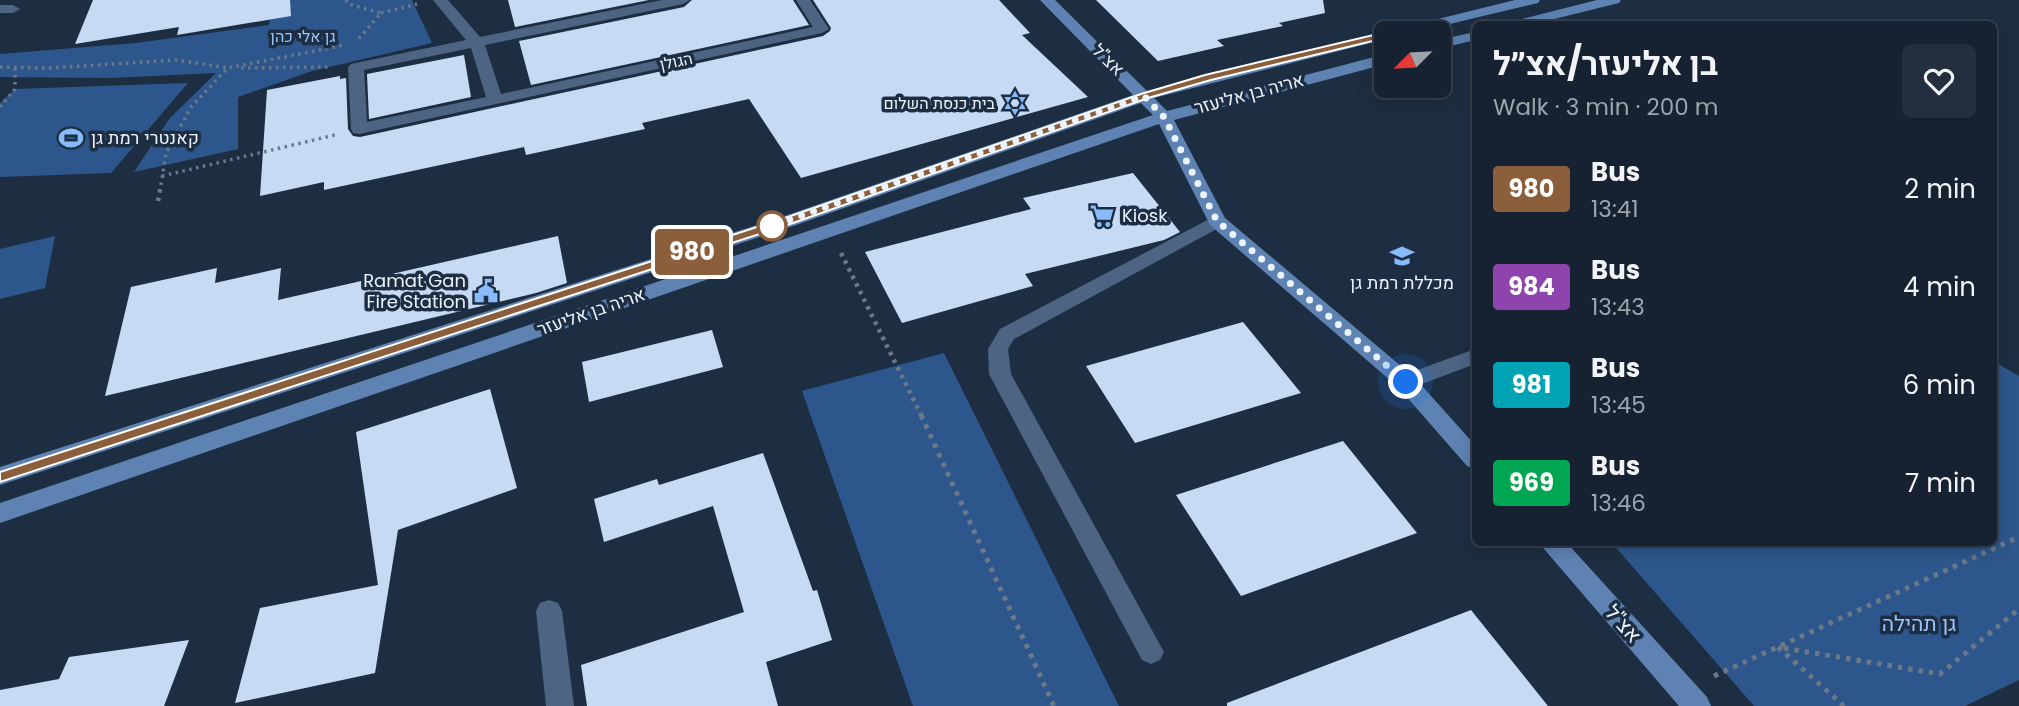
<!DOCTYPE html>
<html lang="en">
<head>
<meta charset="utf-8">
<style>
  :root { --surface:#162232; --page:#232f3e; --text:#f1f3f6; --muted:#9ea4ac; --line:#353f4d }
  body { margin:0; font-family:Poppins,Heebo,sans-serif; background:var(--page); color:var(--text); height:100vh; display:flex; flex-direction:column; font-size:26px; white-space:nowrap }
  * { box-sizing:border-box; margin:0 }
  p { font-size:23px; color:var(--muted) }
  .icon { flex:none; width:38px; height:38px; fill:none; stroke:currentColor; stroke-width:2; stroke-linecap:round; stroke-linejoin:round }
  .map { position:relative; flex:1; overflow:hidden }
  .sheet { position:absolute; left:1472px; top:21px; width:525px; height:525px; display:flex; flex-direction:column; background:var(--surface); border-radius:10px; box-shadow:0 4px 18px #0003,0 0 0 2px var(--line) }
  .sheet>* { flex:none }
  .badge { padding:0 14px; border-radius:5px; font-size:24px; line-height:46px }
  .needle { width:46px; rotate:246deg }
  .controls { position:absolute; left:1374px; top:21px; display:grid; gap:14px }
  .controls a { display:grid; place-items:center; width:77px; height:77px; border-radius:10px; background:var(--surface); box-shadow:0 4px 18px #0003,0 0 0 2px var(--line); font-size:35px }
  .you { position:absolute; width:35px; height:35px; margin:-18px; border:5px solid #fff; border-radius:50%; background:#1a73e8; box-shadow:0 0 0 10px #1a73e833 }
  .map>.badge { position:absolute; translate:-50% -50%; box-shadow:0 0 0 4px #fff }
  .round { display:grid; place-items:center; flex:none; width:74px; height:74px; border-radius:10px; background:var(--page) }
  .headline { display:flex; align-items:center; justify-content:space-between; height:119px; padding:0 21px }
  h1 { font-size:33px; font-weight:700; line-height:52px }
  ul { padding:0; list-style:none }
  li { display:flex; align-items:center; gap:21px; height:98px; padding:0 21px }
  li div { flex:1 }
  li b { display:block; font-size:26px }
  li em { font-style:normal }
  li .badge { min-width:77px; font-weight:700; text-align:center }
  .map>svg:first-child { display:block }
  .green { fill:#2d578c }
  .building { fill:#c6daf4 }
  .lines { fill:none; stroke-linecap:round; stroke-linejoin:round }
  .path-far2 { stroke:#6b7888; stroke-width:3.5; stroke-dasharray:2.5 4.5; stroke-linecap:butt }
  .path-far1 { stroke:#6b7888; stroke-width:4.5; stroke-dasharray:3.5 5; stroke-linecap:butt }
  .path { stroke:#6b7888; stroke-width:5; stroke-dasharray:4.5 6; stroke-linecap:butt }
  .lane { fill:#4d6583; fill-rule:evenodd }
  .street { fill:#4d6583; fill-rule:evenodd }
  .secondary { fill:#5e83b3; fill-rule:evenodd }
  .line { fill:#8b5e3c; stroke:#fff; stroke-width:2 }
  .walk { stroke:#ebf3fe; stroke-width:7; stroke-dasharray:0 12.6 }
  .stop-dot { fill:#fff; stroke:#8b5e3c; stroke-width:3.5 }
  .labels { text-anchor:middle; stroke-width:7; stroke-linejoin:round; paint-order:stroke }
  .far-park-label { font-size:16px; fill:#99c4fd; stroke:#1e2e42 }
  .far-street-label { font-size:16px; fill:#ebf3fe; stroke:#1e2e42 }
  .far-poi-label { font-size:16px; fill:#ebf3fe; stroke:#1e2e42; text-anchor:end }
  .street-label { font-size:18px; fill:#ebf3fe; stroke:#1e2e42 }
  .poi-label { font-size:18px; fill:#ebf3fe; stroke:#1e2e42; text-anchor:start }
  .near-street-label { font-size:21px; fill:#ebf3fe; stroke:#1e2e42 }
  .near-park-label { font-size:21px; fill:#99c4fd; stroke:#1e2e42 }
</style>
</head>
<body>
<div class="map">
<svg width="2019" height="706" viewBox="0 0 2019 706">
  <rect width="100%" height="100%" fill="#1e2e42"/>
  <path class="green" d="M273 0H412L432 43 312 71 238 97V149L134 172 170 118 216 73 110 78 0 77V54L136 43 269 25Z
    M188 83 111 173 0 177V103L15 89Z
    M55 236 45 288 0 299V249Z
    M944 353 1119 706H913L802 391Z
    M1993 361 2019 376V680L1965 706H1754L1612 543 1993 542Z"/>
  <path class="building" d="M93 0H290L291 16 177 35 179 27 75 44Z
    M508 0H649L515 27Z
    M692 0H793L809 25 531 85 519 41 684 7Z
    M813 0H999L1030 33 1022 35 1088 97 801 178 749 99 642 123 645 129 526 155 524 147 324 190V182L260 196 267 90 340 76V79L346 78 348 129 353 136 360 137 823 36 830 31 831 28Z
    M1096 0H1323L1325 13 1279 23 1283 26 1217 40 1224 46 1158 61Z
    M464 55 471 97 369 119 367 74Z
    M1133 173 1180 232 1164 240 1025 274 1033 286 902 323 865 252 1031 209 1023 198Z
    M558 236 567 283 536 293 105 396 131 287 217 268 215 283 281 268 278 300Z
    M1243 322 1301 393 1135 443 1086 366Z
    M712 330 723 367 589 402 582 362Z
    M490 389 517 488 398 530 375 673 235 703 260 608 378 585 356 432Z
    M1343 441 1417 533 1241 596 1176 495Z
    M763 453 813 591 817 590 832 640 766 662 778 706H587L581 665 744 612 713 506 604 542 594 499 657 479 659 485Z
    M1471 610 1548 706H1227V703Z
    M189 640 164 706H0V690L59 679 69 657Z"/>
  <g class="lines">
    <path class="path-far2" d="M346 0 348 4 381 13 356 42
      M381 13 417 4
      M0 67 50 68 176 60 229 68
      M241 68 330 67
      M0 107 15 89V67
      M162 176 335 135
      M161 185 166 153 191 107 228 68 345 45"/>
    <path class="path-far1" d="M158 201 161 184
      M841 253 922 417"/>
    <path class="path" d="M921 415 1054 706
      M1714 676 2019 537
      M1844 706 1778 647 1940 674 2019 609"/>
    <path class="lane" d="M1217 215 1226 221 1224 225 1014 339 1008 349 1011 374 1164 652 1160 660 1151 664 1142 660 989 374 988 349 1000 329Z
      M1475 349V364L1406 390 1398 387 1395 382 1398 377Z"/>
    <path class="street" d="M433 0H448L480 37 662 0H690L683 4 485 45 501 94 813 27 796 0H810L829 29 822 33 359 134 353 133 351 129 348 67 351 64 466 40ZM471 48 486 97 367 122 364 70Z
      M0 5H13L20 9 13 13H0Z
      M549 600 558 603 562 611 574 706H546L536 611 540 603Z"/>
    <path class="secondary" d="M1040 0H1055L1147 91 1515 0H1540L1538 3 1412 33H1386V39L1154 98 1167 111 1386 54V64L1174 120 1225 218 1414 377 1475 445V469L1467 466 1398 387 1210 225 1159 124 0 523V503L1153 115 1141 103 796 225 0 485V467L782 217 1133 95Z
      M1597 0H1621L1619 3 1534 24H1512L1514 21Z
      M1475 32V40L1438 49V40Z
      M1538 542H1566L1707 697 1711 706H1679Z"/>
  </g>
  <path class="line" d="M1386 32 1391 35 1389 37 1211 80 1148 98 793 223 0 482V472L785 218 1141 94 1205 75Z"/>
  <g class="lines">
    <path class="walk" d="M772 226 763 229 1144 96 1164 117 1217 221 1406 382"/>
  </g>
  <defs>
    <g id="synagogue-bare" transform="scale(1.89)"><path d="M0-6.5L5.6 3.2H-5.6ZM0 6.5L5.6-3.2H-5.6Z" fill="#88bbfc" stroke="#1e2e42" stroke-width="2.5" paint-order="stroke"/></g>
    <g id="stadium-bare" transform="scale(1.89)"><path d="M0-5a6.5 5 0 1 0 0 10a6.5 5 0 1 0 0-10ZM-3.5-1.8h7v3.6h-7Z" fill="#88bbfc" stroke="#1e2e42" stroke-width="2.5" paint-order="stroke"/></g>
    <g id="supermarket-bare" transform="scale(1.89)"><path d="M-6-5.5h2.5l.6 2H6L4.5 2H-2.5L-4.4-4H-6ZM-1.5 3.2a1.3 1.3 0 1 0 .1 0ZM3 3.2a1.3 1.3 0 1 0 .1 0Z" fill="#88bbfc" stroke="#1e2e42" stroke-width="2.5" paint-order="stroke"/></g>
    <g id="university-bare" transform="scale(1.89)"><path d="M0-5L7-2L0 1L-7-2ZM-4 1L0 2.5L4 1V4Q0 6-4 4Z" fill="#88bbfc" stroke="#1e2e42" stroke-width="2.5" paint-order="stroke"/></g>
    <g id="civic-bare" transform="scale(1.89)"><path d="M-.6-6.5H3V-4.5H.6V-3L4-1V1h2V6H-6V1h2V-1L-.6-3ZM-1.2 2.5V6h2.4V2.5Z" fill="#88bbfc" stroke="#1e2e42" stroke-width="2.5" paint-order="stroke"/></g>
  </defs>
  <g fill-rule="evenodd">
    <use href="#synagogue-bare" x="1015" y="103"/>
    <use href="#stadium-bare" x="71" y="138"/>
    <use href="#supermarket-bare" x="1102" y="216"/>
    <use href="#university-bare" x="1402" y="256"/>
    <use href="#civic-bare" x="486" y="291"/>
  </g>
  <circle class="stop-dot" cx="772" cy="226" r="14"/>
  <g class="labels">
    <g class="far-park-label">
      <text x="303" y="42">גן אלי כהן</text>
    </g>
    <g class="far-street-label">
      <text transform="translate(676 61) rotate(-12)" y="6">הגולן</text>
    </g>
    <g class="far-poi-label">
      <text x="995" y="109">בית כנסת השלום</text>
    </g>
    <g class="street-label">
      <text transform="translate(1108 60) rotate(44)" y="6">אצ"ל</text>
      <text transform="translate(1249 94) rotate(-15)" y="6">אריה בן אליעזר</text>
      <text transform="translate(591 312) rotate(-19)" y="6">אריה בן אליעזר</text>
    </g>
    <g class="poi-label">
      <text x="91" y="144">קאנטרי רמת גן</text>
      <text x="1122" y="222">Kiosk</text>
      <text x="466" y="287" text-anchor="end">Ramat Gan<tspan x="466" dy="21">Fire Station</tspan></text>
      <text x="1402" y="289" text-anchor="middle">מכללת רמת גן</text>
    </g>
    <g class="near-street-label">
      <text transform="translate(1623 624) rotate(48)" y="7">אצ"ל</text>
    </g>
    <g class="near-park-label">
      <text x="1919" y="631">גן תהילה</text>
    </g>
  </g>
</svg>
<div class="controls">
<a><svg class="needle" viewBox="-14 -14 28 28"><path d="M0-13l5 13h-10z" fill="#e53935"/><path d="M0 13l5-13h-10z" fill="#9ea4ac"/></svg></a>
</div>
<div class="you" style="left:1406px;top:382px"></div>
<b class="badge" style="left:692px;top:252px;background:#8b5e3c;color:#fff">980</b>
<section class="sheet">
<div class="headline"><div><h1>בן אליעזר/אצ״ל</h1><p>Walk · 3 min · 200 m</p></div><a class="round"><svg class="icon" aria-label="heart" viewBox="0 0 24 24"><path d="M12 20l-8-8c-3-5 5-10 8-4 3-6 11-1 8 4z"/></svg></a></div>
<ul>
<li><span class="badge" style="background:#8b5e3c;color:#fff">980</span><div><b>Bus</b><p>13:41</p></div><em>2 min</em></li>
<li><span class="badge" style="background:#8e44ad;color:#fff">984</span><div><b>Bus</b><p>13:43</p></div><em>4 min</em></li>
<li><span class="badge" style="background:#00a3b4;color:#fff">981</span><div><b>Bus</b><p>13:45</p></div><em>6 min</em></li>
<li><span class="badge" style="background:#00a651;color:#fff">969</span><div><b>Bus</b><p>13:46</p></div><em>7 min</em></li>
</ul>
</section>
</div>
</body>
</html>
